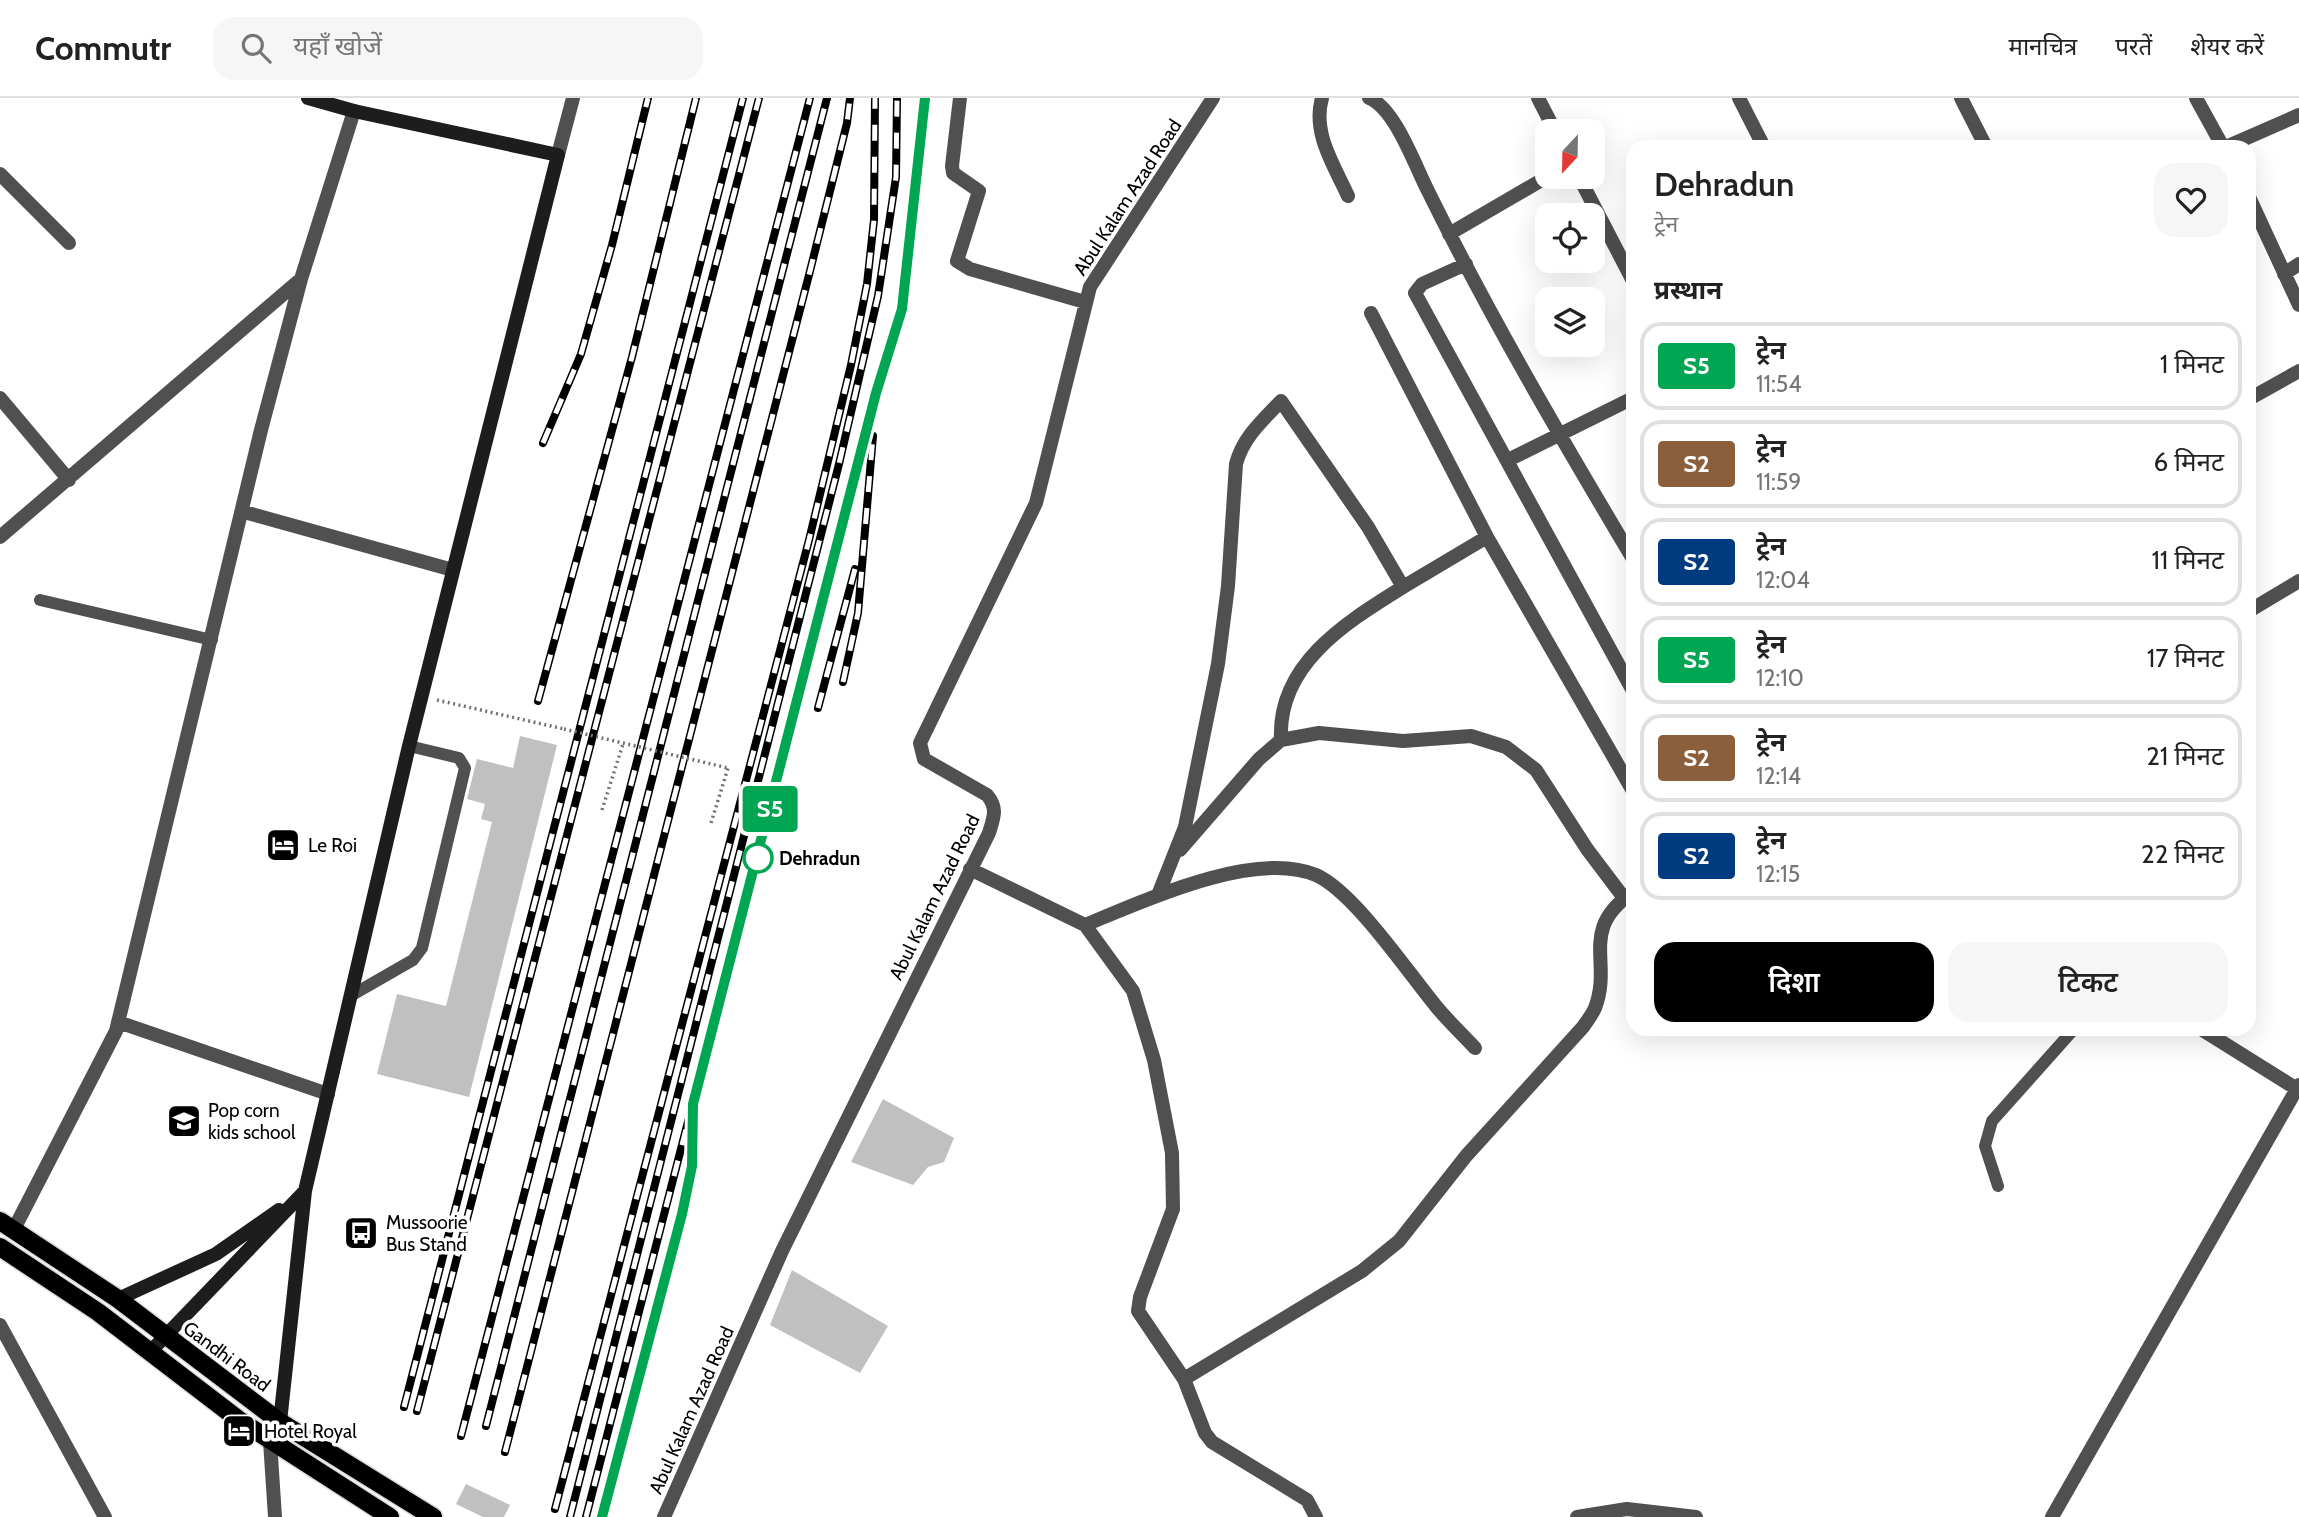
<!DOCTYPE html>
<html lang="hi">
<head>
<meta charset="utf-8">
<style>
  :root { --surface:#fff; --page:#f6f6f6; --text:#222; --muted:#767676; --line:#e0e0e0; --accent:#000 }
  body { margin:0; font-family:Cabin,"Noto Sans Devanagari",sans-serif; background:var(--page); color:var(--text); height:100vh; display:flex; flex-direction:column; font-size:26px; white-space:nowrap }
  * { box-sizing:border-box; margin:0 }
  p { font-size:23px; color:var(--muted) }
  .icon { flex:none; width:38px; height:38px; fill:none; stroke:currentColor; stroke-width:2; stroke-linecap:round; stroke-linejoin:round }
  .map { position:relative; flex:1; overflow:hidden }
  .sheet { position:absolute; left:1626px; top:42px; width:630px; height:896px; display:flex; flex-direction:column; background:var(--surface); border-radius:21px; box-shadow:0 7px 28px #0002 }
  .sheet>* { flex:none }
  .badge { padding:0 14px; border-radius:5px; font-size:24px; line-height:46px }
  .needle { width:46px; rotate:202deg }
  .controls { position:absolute; left:1535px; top:21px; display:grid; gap:14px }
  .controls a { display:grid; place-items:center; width:70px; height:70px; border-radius:14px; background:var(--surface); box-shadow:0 7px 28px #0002; font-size:35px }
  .map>.badge { position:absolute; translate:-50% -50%; box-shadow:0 0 0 4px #fff }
  h2 { padding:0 28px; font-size:26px; line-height:63px }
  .round { display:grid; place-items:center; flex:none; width:74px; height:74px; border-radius:21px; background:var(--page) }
  .headline { display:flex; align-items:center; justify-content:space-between; height:119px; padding:0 28px }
  h1 { font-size:33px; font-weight:600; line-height:52px }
  .primary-button { display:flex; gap:14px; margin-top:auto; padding:14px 28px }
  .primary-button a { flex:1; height:80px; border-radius:21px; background:var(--accent); color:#fff; font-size:28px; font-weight:600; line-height:80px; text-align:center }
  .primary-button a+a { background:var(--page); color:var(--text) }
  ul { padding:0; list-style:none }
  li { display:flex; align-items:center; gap:21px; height:88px; margin:0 14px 10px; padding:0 14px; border:4px solid var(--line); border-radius:21px }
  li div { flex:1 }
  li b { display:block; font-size:26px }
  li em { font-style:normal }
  li .badge { min-width:77px; font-weight:700; text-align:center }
  header { display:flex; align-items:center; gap:42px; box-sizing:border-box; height:98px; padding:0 35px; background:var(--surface); border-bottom:2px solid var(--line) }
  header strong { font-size:33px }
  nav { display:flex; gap:38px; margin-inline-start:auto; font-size:24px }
  .search { width:490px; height:63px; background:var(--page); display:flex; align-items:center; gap:18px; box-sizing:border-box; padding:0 24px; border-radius:21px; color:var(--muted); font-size:26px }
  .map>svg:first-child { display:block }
  .building { fill:#c0c0c0 }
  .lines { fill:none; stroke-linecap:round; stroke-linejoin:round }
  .primary-casing { stroke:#dbdbdb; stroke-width:21 }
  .path { stroke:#727272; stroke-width:3.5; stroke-dasharray:2 3.5; stroke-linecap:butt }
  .lane { stroke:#505050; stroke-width:12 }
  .street { stroke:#505050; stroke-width:14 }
  .secondary { stroke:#1d1d1d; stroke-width:14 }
  .primary { stroke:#000; stroke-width:18 }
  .rail-casing { stroke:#000; stroke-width:8 }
  .rail { stroke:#fff; stroke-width:5; stroke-dasharray:16; stroke-linecap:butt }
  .path-bridge { stroke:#727272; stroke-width:3.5; stroke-dasharray:2 3.5; stroke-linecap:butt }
  .line-casing { stroke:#fff; stroke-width:16 }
  .line { stroke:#00a651; stroke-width:10 }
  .stop-dot { fill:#fff; stroke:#00a651; stroke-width:3.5 }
  .labels { text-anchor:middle; stroke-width:7; stroke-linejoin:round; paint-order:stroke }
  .street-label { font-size:19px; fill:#000; stroke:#fff }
  .poi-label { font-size:19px; fill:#000; stroke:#fff; text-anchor:start }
  .stop-label { font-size:19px; font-weight:bold; fill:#000; stroke:#fff; text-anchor:start }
</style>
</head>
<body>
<header>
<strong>Commutr</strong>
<div class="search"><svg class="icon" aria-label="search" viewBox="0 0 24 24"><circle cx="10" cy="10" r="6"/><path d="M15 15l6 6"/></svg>यहाँ खोजें</div>
<nav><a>मानचित्र</a><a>परतें</a><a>शेयर करें</a></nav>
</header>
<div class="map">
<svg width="2299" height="1419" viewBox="0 0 2299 1419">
  <rect width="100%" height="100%" fill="#fff"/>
  <path class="building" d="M520 638 557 647 469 999 377 976 397 896 446 908 492 724 481 721 485 706 467 701 477 661 513 670Z
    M883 1001 954 1040 944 1064 928 1069 913 1087 851 1064Z
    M792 1172 888 1228 860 1275 770 1227Z
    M466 1386 510 1407 504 1419H483L456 1406Z"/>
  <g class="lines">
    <g class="primary-casing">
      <path id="primary" d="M0 1123 118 1201 280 1324 433 1419
        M0 1149 98 1214 239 1322 390 1419"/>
    </g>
    <path class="path" d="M437 602 564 631
      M602 712 623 646
      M711 725 728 670"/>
    <path class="lane" d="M40 502 212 542
      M352 897 413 862 422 850 465 670 459 660 409 648
      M1998 1088 1985 1048 1992 1023 2074 931"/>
    <path class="street" d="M960 0 952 68 953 75 979 93 957 163 970 171 1085 204
      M1322 0C1312 35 1334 67 1348 98
      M1369 0C1395 10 1415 68 1428 93 1490 219 1561 340 1633 461
      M1538 0 1555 33
      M1739 0 1764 49
      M1961 0 1986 49
      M2196 0 2223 49
      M2226 49 2299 17
      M558 57 573 0
      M0 76 69 145
      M1579 79 1633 183
      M2249 99 2299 207
      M1449 136 1547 79
      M1466 166 1422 186 1415 195 1633 593
      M2284 176 2299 166
      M1371 215 1487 439 1633 693
      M0 300 69 382
      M2249 301 2299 273
      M1508 362 1633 300
      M244 414 453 472
      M0 439 301 181
      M1403 489 1487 439
      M2249 513 2299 483
      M1180 752 1259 661 1281 642 1319 635 1403 643 1471 638 1506 649 1536 672 1587 751 1624 800
      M970 771 1085 827 1133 893 1154 962 1172 1055 1173 1111 1140 1199 1138 1213 1184 1281 1205 1335 1212 1344 1307 1402 1316 1419
      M1158 797 1185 729 1218 566 1228 488 1236 366C1243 339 1263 322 1281 303L1368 429 1403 489C1347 524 1277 566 1281 642
      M1085 827C1143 803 1255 751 1316 777 1354 794 1407 873 1435 907 1447 922 1462 936 1475 950
      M118 924 328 996
      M2201 931 2297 991
      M14 1131 116 933 261 332 301 181 354 13
      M0 1227 105 1419
      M1184 1281 1362 1173 1399 1143 1466 1058 1583 929C1587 923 1592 917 1595 910 1613 863 1578 832 1633 794
      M270 1343 275 1419
      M664 1419 782 1153 989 735C994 719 998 710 987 697L924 661 920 645 1036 405 1090 189 1213 0
      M1577 1419 1627 1411 1696 1419
      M2052 1419 2299 987"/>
    <path class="secondary" d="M118 1201 216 1156 279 1112
      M150 1254 305 1093
      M280 1324 305 1093 409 648 558 57 354 13 308 0"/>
    <use href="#primary" class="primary"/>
    <g class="rail-casing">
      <path id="rail" d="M876 303 902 211 925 0
        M543 345 581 256 612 147 648 0
        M843 584 858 515 873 338
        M538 603 632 259 696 0
        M818 610 855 471
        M404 1309 743 0
        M417 1313 759 0
        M486 1328 827 0
        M461 1338 810 0
        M505 1354 810 173 847 25 850 0
        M555 1411 809 442 851 267 867 186 874 122 875 0
        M570 1419 839 366 878 198 896 79 897 0
        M586 1419 876 295
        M602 1419 682 1116 692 1068 693 1031"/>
    </g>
    <use href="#rail" class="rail"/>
    <path class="path-bridge" d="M564 631 728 670"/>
  </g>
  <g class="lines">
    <g class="line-casing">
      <path id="line" d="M602 1419 682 1116 692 1068 693 1006 876 295 902 211 925 0"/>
    </g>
    <use href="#line" class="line"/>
  </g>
  <defs>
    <g id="hotel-square" transform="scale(1.75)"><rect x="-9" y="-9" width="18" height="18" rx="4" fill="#000" stroke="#fff"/><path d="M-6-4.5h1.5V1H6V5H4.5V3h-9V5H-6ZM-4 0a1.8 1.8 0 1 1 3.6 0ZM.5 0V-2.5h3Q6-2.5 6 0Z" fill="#fff"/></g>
    <g id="school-square" transform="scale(1.75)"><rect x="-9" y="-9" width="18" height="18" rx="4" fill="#000" stroke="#fff"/><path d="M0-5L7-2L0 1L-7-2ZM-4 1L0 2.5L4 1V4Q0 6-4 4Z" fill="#fff"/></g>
    <g id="bus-square" transform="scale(1.75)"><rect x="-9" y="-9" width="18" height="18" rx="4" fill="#000" stroke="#fff"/><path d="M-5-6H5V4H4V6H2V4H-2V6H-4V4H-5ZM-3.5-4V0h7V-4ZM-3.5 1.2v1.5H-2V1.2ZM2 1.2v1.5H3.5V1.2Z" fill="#fff"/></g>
  </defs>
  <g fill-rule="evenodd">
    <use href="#hotel-square" x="283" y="747"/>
    <use href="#school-square" x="184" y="1023"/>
    <use href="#bus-square" x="361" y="1135"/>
    <use href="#hotel-square" x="239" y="1333"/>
  </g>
  <circle class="stop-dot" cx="758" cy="760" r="14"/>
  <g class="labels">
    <g class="street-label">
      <text transform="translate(1127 99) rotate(-57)" y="7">Abul Kalam Azad Road</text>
      <text transform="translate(934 799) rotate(-64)" y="7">Abul Kalam Azad Road</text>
      <text transform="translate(227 1258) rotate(37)" y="7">Gandhi Road</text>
      <text transform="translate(691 1312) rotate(-66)" y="7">Abul Kalam Azad Road</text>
    </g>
    <g class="poi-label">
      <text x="308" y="754">Le Roi</text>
      <text x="208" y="1019">Pop corn<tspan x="208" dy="22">kids school</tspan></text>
      <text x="386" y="1131">Mussoorie<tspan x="386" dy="22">Bus Stand</tspan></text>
      <text x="264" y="1340">Hotel Royal</text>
    </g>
    <g class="stop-label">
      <text x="779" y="767">Dehradun</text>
    </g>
  </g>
</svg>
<div class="controls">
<a><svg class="needle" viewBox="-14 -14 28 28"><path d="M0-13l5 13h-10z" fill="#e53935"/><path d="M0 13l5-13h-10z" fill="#767676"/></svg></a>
<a><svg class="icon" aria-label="locate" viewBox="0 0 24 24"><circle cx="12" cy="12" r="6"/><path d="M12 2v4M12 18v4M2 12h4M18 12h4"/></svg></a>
<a><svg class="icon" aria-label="layers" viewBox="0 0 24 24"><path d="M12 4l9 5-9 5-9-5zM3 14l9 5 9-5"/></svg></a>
</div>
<b class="badge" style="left:770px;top:711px;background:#00a651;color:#fff">S5</b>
<section class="sheet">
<div class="headline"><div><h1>Dehradun</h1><p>ट्रेन</p></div><a class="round"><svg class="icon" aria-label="heart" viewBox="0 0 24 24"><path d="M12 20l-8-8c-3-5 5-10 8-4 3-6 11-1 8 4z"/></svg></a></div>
<h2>प्रस्थान</h2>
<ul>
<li><span class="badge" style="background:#00a651;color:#fff">S5</span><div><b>ट्रेन</b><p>11:54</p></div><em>1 मिनट</em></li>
<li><span class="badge" style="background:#8b5e3c;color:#fff">S2</span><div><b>ट्रेन</b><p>11:59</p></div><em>6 मिनट</em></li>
<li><span class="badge" style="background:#003b80;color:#fff">S2</span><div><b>ट्रेन</b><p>12:04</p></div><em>11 मिनट</em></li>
<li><span class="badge" style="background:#00a651;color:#fff">S5</span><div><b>ट्रेन</b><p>12:10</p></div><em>17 मिनट</em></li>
<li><span class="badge" style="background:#8b5e3c;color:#fff">S2</span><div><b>ट्रेन</b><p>12:14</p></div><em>21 मिनट</em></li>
<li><span class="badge" style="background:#003b80;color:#fff">S2</span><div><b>ट्रेन</b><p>12:15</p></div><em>22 मिनट</em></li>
</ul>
<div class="primary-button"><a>दिशा</a><a>टिकट</a></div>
</section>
</div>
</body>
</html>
